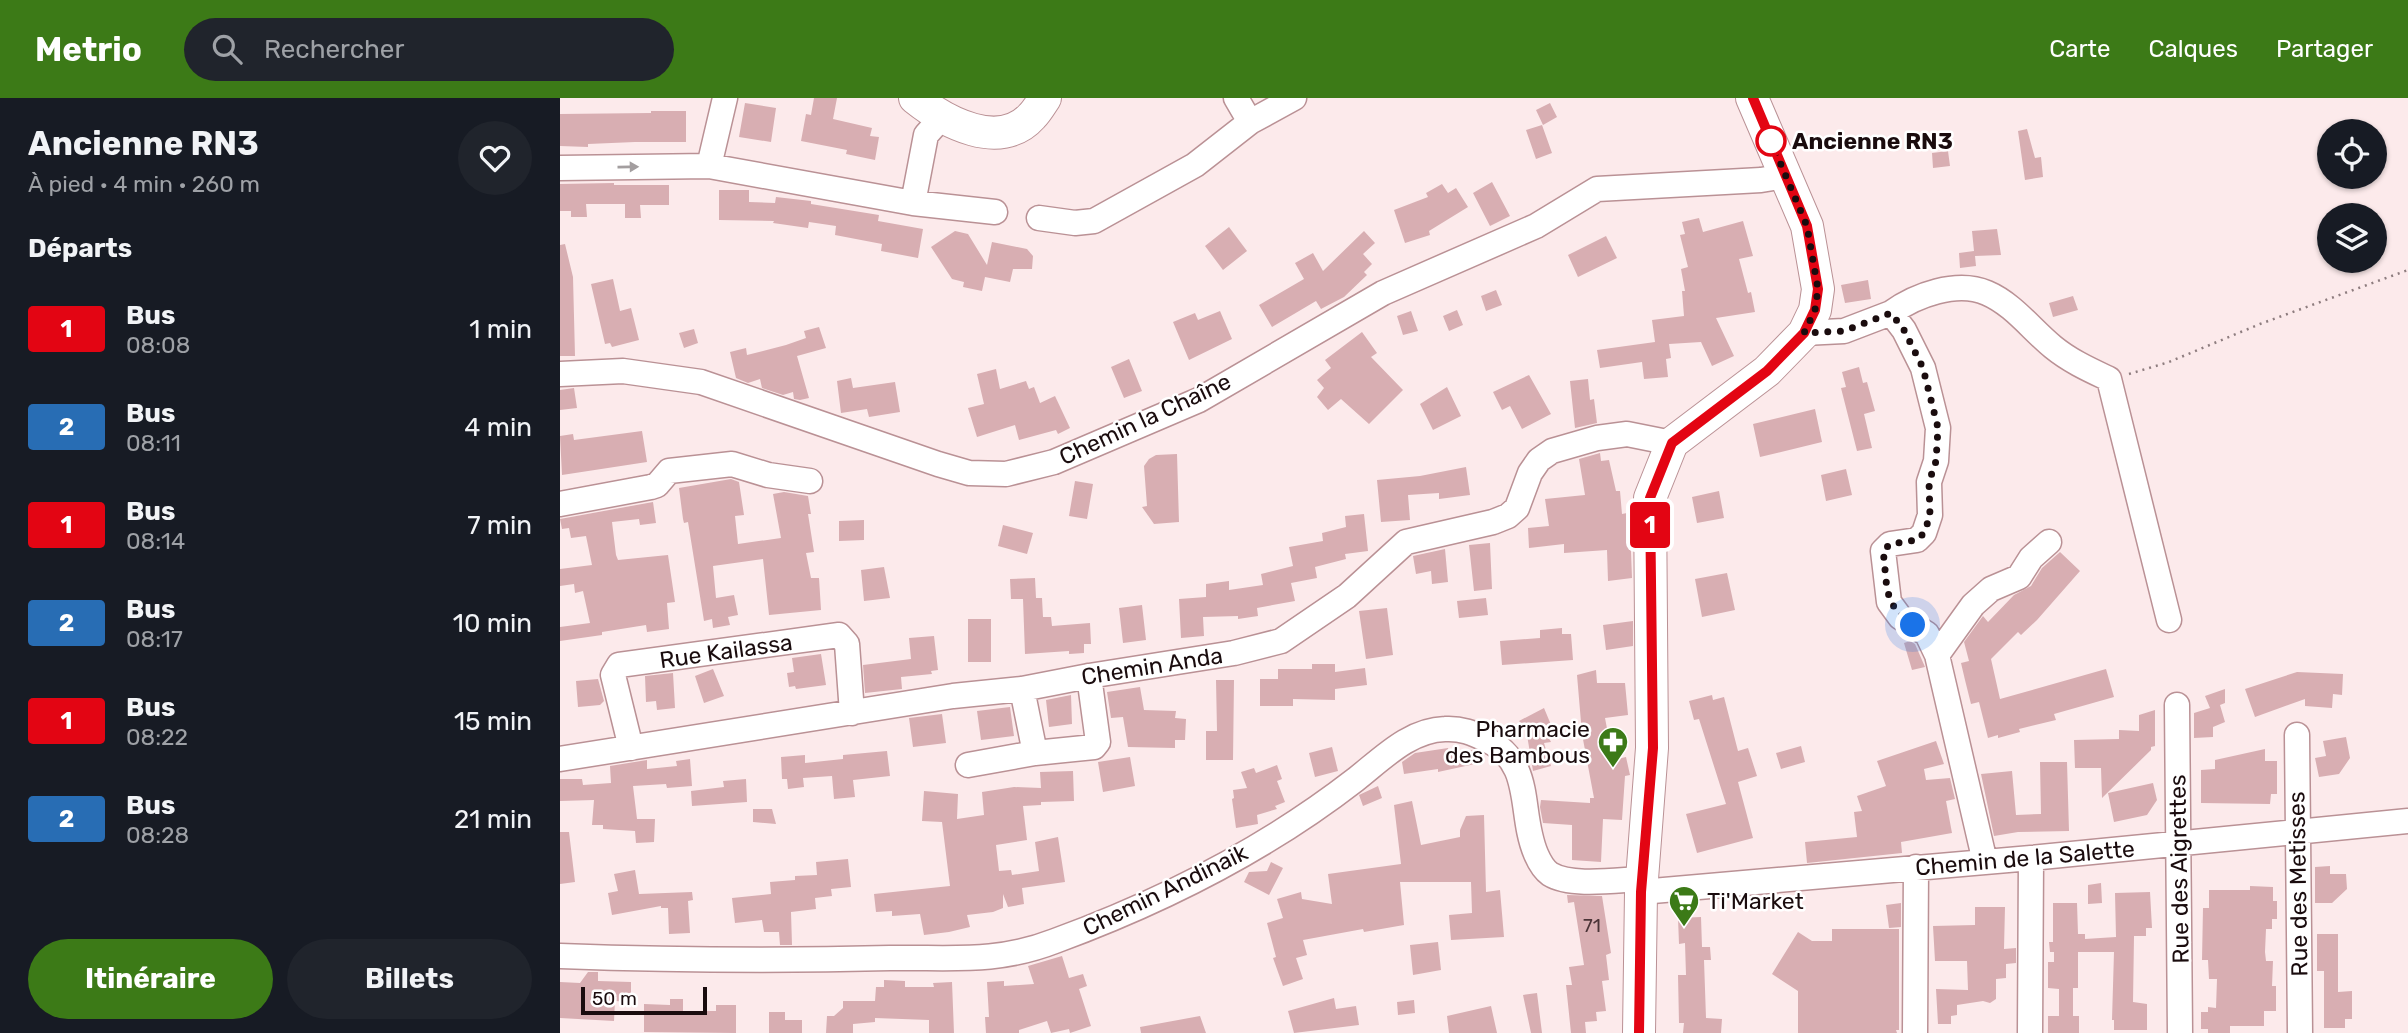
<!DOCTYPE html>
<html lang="fr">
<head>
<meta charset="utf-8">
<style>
  :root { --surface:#171b24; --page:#20242c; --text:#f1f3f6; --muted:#9ea1a6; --accent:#3c7a17 }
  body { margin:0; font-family:Rubik,sans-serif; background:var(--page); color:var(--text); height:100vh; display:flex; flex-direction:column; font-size:26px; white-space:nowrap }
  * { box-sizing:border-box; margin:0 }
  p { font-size:23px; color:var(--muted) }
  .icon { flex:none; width:38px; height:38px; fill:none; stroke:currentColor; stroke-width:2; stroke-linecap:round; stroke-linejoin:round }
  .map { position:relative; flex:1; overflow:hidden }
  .details { display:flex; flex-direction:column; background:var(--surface); width:560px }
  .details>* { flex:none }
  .badge { padding:0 14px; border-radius:5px; font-size:24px; line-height:46px }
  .fabs { position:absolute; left:1757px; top:21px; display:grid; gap:14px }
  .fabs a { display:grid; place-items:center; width:70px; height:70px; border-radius:50%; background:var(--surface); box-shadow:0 2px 5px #0004; font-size:35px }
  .scale { position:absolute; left:21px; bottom:18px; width:126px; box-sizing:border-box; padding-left:7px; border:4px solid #1a0c0e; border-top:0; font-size:19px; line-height:24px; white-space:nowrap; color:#1a0c0e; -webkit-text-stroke:5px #fff; paint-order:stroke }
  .you { position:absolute; width:35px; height:35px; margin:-18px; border:5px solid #fff; border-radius:50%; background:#1a73e8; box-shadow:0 0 0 10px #1a73e833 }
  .map>.badge { position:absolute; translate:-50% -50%; box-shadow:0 0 0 4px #fff }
  h2 { padding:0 28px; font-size:26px; line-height:63px }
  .round { display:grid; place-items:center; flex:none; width:74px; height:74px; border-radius:37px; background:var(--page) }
  .summary { display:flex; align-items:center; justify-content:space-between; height:119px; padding:0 28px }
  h1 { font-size:33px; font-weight:700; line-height:52px }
  .primary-button { display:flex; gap:14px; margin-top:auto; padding:14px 28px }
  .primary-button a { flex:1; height:80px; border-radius:42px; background:var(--accent); color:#fff; font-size:28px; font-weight:700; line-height:80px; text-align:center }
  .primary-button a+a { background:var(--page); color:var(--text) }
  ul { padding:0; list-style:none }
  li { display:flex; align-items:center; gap:21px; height:98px; padding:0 28px }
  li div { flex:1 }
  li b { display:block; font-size:26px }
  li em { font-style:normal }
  li .badge { min-width:77px; font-weight:700; text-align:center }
  header { display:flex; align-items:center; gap:42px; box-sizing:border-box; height:98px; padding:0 35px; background:var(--accent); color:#fff }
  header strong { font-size:33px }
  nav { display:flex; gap:38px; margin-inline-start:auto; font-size:24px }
  .search { width:490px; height:63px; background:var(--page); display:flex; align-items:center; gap:18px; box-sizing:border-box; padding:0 24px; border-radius:38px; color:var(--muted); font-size:26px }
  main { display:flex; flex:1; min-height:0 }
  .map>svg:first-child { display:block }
  .building { fill:#d8aeb2 }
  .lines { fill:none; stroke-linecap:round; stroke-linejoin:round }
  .minor-casing { stroke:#ba9195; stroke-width:27 }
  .major-casing { stroke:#ba9195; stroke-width:34 }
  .path { stroke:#8e7d7f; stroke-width:2.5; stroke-dasharray:2 5; stroke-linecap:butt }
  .minor { stroke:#fff; stroke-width:24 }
  .major { stroke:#fff; stroke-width:32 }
  .oneway { fill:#a39e9f }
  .line-casing { stroke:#fff; stroke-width:16 }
  .line { stroke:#e30513; stroke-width:10 }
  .walk { stroke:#1a0c0e; stroke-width:7; stroke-dasharray:0 12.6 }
  .stop-dot { fill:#fff; stroke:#e30513; stroke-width:3.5 }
  .labels { text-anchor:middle; stroke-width:5; stroke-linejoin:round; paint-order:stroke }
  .number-label { font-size:19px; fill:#4a3437 }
  .stop-label { font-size:23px; font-weight:bold; fill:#1a0c0e; stroke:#fff; text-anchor:start }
  .street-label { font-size:23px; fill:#1a0c0e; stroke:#fff }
  .poi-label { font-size:23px; fill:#1a0c0e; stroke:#fff; text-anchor:end }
</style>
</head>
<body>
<header>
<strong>Metrio</strong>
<div class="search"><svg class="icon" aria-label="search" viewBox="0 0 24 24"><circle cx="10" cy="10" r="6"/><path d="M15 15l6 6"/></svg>Rechercher</div>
<nav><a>Carte</a><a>Calques</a><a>Partager</a></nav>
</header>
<main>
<section class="details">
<div class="summary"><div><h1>Ancienne RN3</h1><p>À pied · 4 min · 260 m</p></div><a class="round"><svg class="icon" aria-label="heart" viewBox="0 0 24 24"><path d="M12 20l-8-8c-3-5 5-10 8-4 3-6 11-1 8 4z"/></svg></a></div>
<h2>Départs</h2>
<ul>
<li><span class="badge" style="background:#e30513;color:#fff">1</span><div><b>Bus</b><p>08:08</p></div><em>1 min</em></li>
<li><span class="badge" style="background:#286db4;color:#fff">2</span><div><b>Bus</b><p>08:11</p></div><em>4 min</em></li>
<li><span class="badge" style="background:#e30513;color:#fff">1</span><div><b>Bus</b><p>08:14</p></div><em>7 min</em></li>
<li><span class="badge" style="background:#286db4;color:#fff">2</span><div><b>Bus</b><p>08:17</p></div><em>10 min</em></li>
<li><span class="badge" style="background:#e30513;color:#fff">1</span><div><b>Bus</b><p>08:22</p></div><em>15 min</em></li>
<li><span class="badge" style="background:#286db4;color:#fff">2</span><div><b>Bus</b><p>08:28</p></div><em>21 min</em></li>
</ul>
<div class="primary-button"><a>Itinéraire</a><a>Billets</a></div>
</section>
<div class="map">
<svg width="1848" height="935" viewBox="0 0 1848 935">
  <rect width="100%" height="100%" fill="#fceaeb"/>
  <path class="building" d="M254 0H277L273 21 312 30 310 38 319 39 315 62 286 56 287 52 241 43 246 16 251 17Z
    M185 5 216 10 211 44 179 39Z
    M990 5 997 19 983 27 976 12Z
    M91 13H126V44H75L28 46V49L0 48V16L91 15Z
    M982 27 992 55 976 61 966 32Z
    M1467 31 1475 60 1481 59 1483 79 1465 82 1458 33Z
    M1388 53 1390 68 1373 70 1372 55Z
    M932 84 950 118 930 128 913 95Z
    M54 85V87H109V107H80L81 120H65V106H26L27 119H11V113H0V86Z
    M882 86 888 95 896 90 908 109 869 133 870 137 845 145 834 112 868 99 866 95Z
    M159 92H189V104L215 105 216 99 251 103V106L319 117 318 123 363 131 358 160 321 153 322 146 275 137 276 128 249 124 248 130 213 125 214 123 159 122Z
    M1139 120 1143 134 1183 123 1193 158 1179 161 1188 195 1191 194 1195 214 1156 220 1174 258 1152 268 1141 244 1109 246 1111 260 1106 261 1108 279 1084 281 1082 264 1040 270 1037 252 1095 244 1092 222 1124 218 1122 193H1125L1121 171 1128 169 1120 137 1125 136 1122 124Z
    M669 129 687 153 663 172 645 148Z
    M1437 131 1441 157 1415 158 1416 168 1400 170 1399 155 1414 153 1412 133Z
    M395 133 408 136 427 167 432 144 467 151 473 158 472 171H453L450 184 425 179 422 193 403 189 404 184 392 181 371 149Z
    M804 133 815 145 803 156 812 166 804 174 807 177 784 199 761 211 756 203 712 229 699 207 744 181 735 165 753 155 763 173Z
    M1046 138 1057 160 1018 179 1008 157Z
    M5 146 13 179 15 258H0V147Z
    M53 181 60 213 71 210 79 242 52 249 50 245 45 246 31 186Z
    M1308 182 1311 201 1285 205 1281 187Z
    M936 192 942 207 926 213 921 198Z
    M1513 198 1518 212 1493 219 1489 205Z
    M897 212 903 227 889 233 883 218Z
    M660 213 672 241 629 262 613 224 635 215 638 222Z
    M851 213 858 233 843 237 837 218Z
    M259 229 266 250 237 258 249 300 240 302 234 301 233 294 223 297 202 290 200 281 188 285 176 280 170 254 186 250 187 257 226 247 246 240 244 233Z
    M134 231 138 245 124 250 119 235Z
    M802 234 817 255 811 259 843 292 809 326 781 301 768 312 757 299 764 290 757 282 771 270 765 262Z
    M569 261 582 293 564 300 551 269Z
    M1299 269 1303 285 1307 284 1315 313 1304 316 1312 350 1297 353 1281 290 1286 289 1282 274Z
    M436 271 440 291 466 283 469 291 474 289 480 305 495 298 510 330 498 336 496 332 459 342 455 327 417 339 408 310 424 306 417 276Z
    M969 277 991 316 962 331 950 308 942 312 933 294Z
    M291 280 293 290 335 284 340 314 309 319 307 311 281 315 277 283Z
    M1028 281 1030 302 1034 301 1037 325 1015 330 1010 283Z
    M887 289 901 318 873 332 860 306Z
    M14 290 17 310 0 312V292Z
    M1255 311 1262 344 1200 359 1193 326Z
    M82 333 87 364 2 377 0 338 13 336 14 342Z
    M1040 355 1041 363 1049 362 1056 393H1060L1062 416 1067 415 1068 430 1070 429 1072 480 1048 483 1047 452 1004 455V446L969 450 968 430 989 428 985 401 1025 397 1019 361Z
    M617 356 619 424 594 426 582 409 587 408 584 368 589 361 596 357Z
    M906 369 910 397 879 401V395L848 397 850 422 821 424 817 382 860 378Z
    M1286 371 1292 397 1266 403 1261 377Z
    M171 381 179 384 184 417 175 418 178 446 221 440 213 396 224 394 248 398 251 416H248L254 454 246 455 251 480H259L261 512 209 517 203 461 153 468 156 500 174 497 178 517 168 519 170 527 153 530 152 521 144 523 128 424 124 425 123 421 119 390Z
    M515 383 533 386 527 421 509 418Z
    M1159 393 1164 420 1137 425 1132 399Z
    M93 404 96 425 80 427 79 421 52 424 56 457 58 462 108 457 115 504 107 505 109 531 87 534 86 527 42 534V537L0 543V529L30 525 23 493 15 495 14 486 0 488V471L32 467 26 438 11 440 9 430 2 431 0 421Z
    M804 416 808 453 785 456 786 461 755 469 757 480 731 485 735 503 697 510 698 518 678 521V518L643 519 644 538 621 540 619 501 646 499V486L669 483V492L703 487 701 476 733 468 729 449 763 443 762 435 786 429 785 418Z
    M304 422V442L279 443V423Z
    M443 427 473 435 467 456 438 448Z
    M930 445 932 491 914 493 909 447Z
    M885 451 888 484 872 486 871 473 856 476 853 458Z
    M1500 454 1520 473 1477 522 1461 537 1458 534 1431 561 1440 601 1546 571 1554 599 1494 616 1496 622 1459 631 1460 634 1438 640V637L1428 640 1419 604 1411 606 1405 582 1401 565 1409 563 1404 544 1423 518 1428 524 1454 497 1471 488 1482 470Z
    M324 469 330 500 304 503 301 472Z
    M1167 475 1175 512 1142 519 1135 481Z
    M475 480 476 500H482L483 519H491L492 528 530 525 531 546H524V555L509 556V553L465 556 463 501H451L450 481Z
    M926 500 928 517 899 520 897 503Z
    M582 507 586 542 563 545 559 510Z
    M827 510 833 557 806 561 799 513Z
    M408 521H431V564H408Z
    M1073 523V548L1046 552 1043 527Z
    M1002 530V536H1011L1013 562 942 567 940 543 980 540V532Z
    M374 538 378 572 371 573 372 576 341 579 342 591 305 595 303 567 351 561 349 540Z
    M1350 543 1355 546 1365 569 1352 572 1344 545Z
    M261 556 266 587 236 591 235 588 229 589 227 575 234 574 232 560Z
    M752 566H775V574L805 570 807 587 775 591V602L733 601V608H700V581H718V571H752Z
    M153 571 164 598 144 605 135 578Z
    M1036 572 1037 585H1065L1068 617 1045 620 1053 662 1066 659 1070 677 1065 678 1062 722 1043 721 1041 764 1012 762V727L983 725 980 709 981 702 1030 705V700H1034L1022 636 1017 577Z
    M1737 574 1783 576 1782 597 1773 596 1772 610 1745 608V601L1695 619 1685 591Z
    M113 575 115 610 97 612 96 603 86 604 85 578Z
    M38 581 44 603 40 607 18 609 16 583Z
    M656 582H674L673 662H646V633H657Z
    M580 589 584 612 616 613 615 620 626 621 625 642H615V650L568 649 563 619 551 620 547 594Z
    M1665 591V605L1660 607 1665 624 1653 629V639L1634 640V615L1650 610 1645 598Z
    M511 597 512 626 489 629 486 602Z
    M1152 597 1153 602 1164 599 1178 653 1188 650 1197 678 1178 684 1193 740 1137 755 1126 716 1166 706 1139 621 1134 622 1129 603Z
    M450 609 454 638 421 642 417 613Z
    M984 610 994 634H986L991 644 984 645 991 668 973 673 966 631 959 623Z
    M1595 612V648L1591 649V652L1542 700 1541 670H1515L1514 642 1559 641V632L1579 633V617Z
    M382 616 386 645 353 649 349 620Z
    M1786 639 1790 660 1779 676 1759 679 1755 660 1766 658 1763 643Z
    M1376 643 1384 666 1364 671 1366 682 1390 680 1395 701 1386 703 1392 735 1341 744 1342 755 1247 765 1245 744 1297 739 1294 714 1302 713 1297 698 1326 688 1317 663Z
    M1241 648 1245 664 1221 671 1216 655Z
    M772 649 778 673 755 679 749 655Z
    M888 650 889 656 913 652 923 657 924 664 878 674V671L844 676 842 664 855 655Z
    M1705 651V663H1717V696H1711L1710 706 1641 705V672L1655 671V662Z
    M327 653 330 678 293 682 295 699 274 701 272 678 243 680 244 689 228 691 227 681H222L221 659 245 657V665L283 661V657Z
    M570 659 575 688 543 694 538 664Z
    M130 661 132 688 107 690 106 686 73 688 77 721H95L94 744 76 745 75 733 43 731V727H32L34 702 0 703V681H22L23 687 51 685 50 668 87 662V671L117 668 116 663Z
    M1480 664H1507L1509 733 1458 734 1434 738 1421 676 1452 673 1456 717 1481 716Z
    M717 667 722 681 717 683 725 704 715 708 717 711 697 717 698 726 676 730 672 701 674 700 673 692 687 690 681 674 694 670 696 675Z
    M513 673 514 703 481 704V707L463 708 467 742 436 747 439 773 451 772 452 777 479 773 475 744 498 739 505 784 462 790 464 806 448 809 443 796V810L433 814 407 817 410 829 389 834 364 837 360 816 332 818V813L316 814 314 796 390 788 382 724 362 723 364 693 398 696 397 721 424 717 422 694 454 689 481 690 480 674Z
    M186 681 187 704 132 708 131 693 164 689 163 683Z
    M1593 685 1597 702 1587 717 1554 724 1548 695Z
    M818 688 822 700 803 708 799 697Z
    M852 703 861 747 900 739V732L906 718 924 717 926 794 940 792 944 839 891 842 889 817 912 815 911 784H840L844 827 804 834 803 831 743 842 747 857 736 860 743 881 723 888 713 860 716 859 707 825 723 820 717 801 741 794 742 801 772 806 768 776 841 766 834 707Z
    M193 711H212L216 726 193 724Z
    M0 734H9L15 784 0 786Z
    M288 761 291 789 271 791 272 798 255 800 256 811 231 814 232 847H220L219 834H204L202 822 175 825 172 800 211 796 210 784 235 782V778L257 777 256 764Z
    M711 764 723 770 709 797 684 784 689 774 707 773Z
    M1770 768V776H1786L1787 791 1772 805H1755V769Z
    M75 772 79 796 132 794 133 802 128 803 130 835 109 836 108 810H101V808L52 817 48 795 58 793 54 776Z
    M1541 785 1542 805 1528 806V787Z
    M1690 788 1713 789V803H1717V821H1712V831H1706L1705 854 1706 863H1713L1712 888H1716V913H1704V928H1670V935H1648V931H1641V914H1648V909L1656 910 1657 881H1649L1648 862H1642L1643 810H1649V792H1690Z
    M1590 794 1592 830H1586V838H1574L1573 904 1587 906V932H1554V922H1552L1554 854H1518V890H1513V918H1519V935H1488V918H1499V891L1488 890V864H1494V854H1490L1489 844H1493V805H1517L1518 836H1525V841L1556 839 1555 795Z
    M1007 797 1042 798 1051 855 1046 857 1049 882 1042 883 1046 913 1036 914 1037 923 1025 924 1026 935H1011L1006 887H1012L1009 869 1024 867 1014 804 1008 805Z
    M1341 805V829L1329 830 1326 807Z
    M1415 809H1445L1444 851 1456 850V865L1446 866V880L1436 881V901L1430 905 1423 903 1397 907V917L1391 918V926H1378L1376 891 1408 892 1407 863H1375L1373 828 1415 827Z
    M1141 819 1142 849H1150L1151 862H1144L1146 920 1162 921 1161 935H1123L1124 925H1119L1118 877H1126L1125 845 1119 846 1118 820Z
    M1272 831H1339V932H1336L1337 935H1238V893L1212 876 1238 834 1252 843H1272Z
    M1757 836H1778V894L1792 893V921H1785V930H1764V873H1757Z
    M878 844 881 872 853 877 850 847Z
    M502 858 509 880 523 876 527 888 519 891 531 928 510 935 509 931 491 935 487 923 459 932V935H426L425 919H429L427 884 444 883V888L474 886 468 868Z
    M28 874H38V883L71 884V904L55 903 54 923 0 920V884L20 885Z
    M324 882 345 883V889H374L373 885 392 884 394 935H369V922L315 920V924L293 926V935H266L267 918H274L283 910V903H315L316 889H324Z
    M977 895 982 935H971L963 897Z
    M774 900 776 911 796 908 799 927 734 935 728 913Z
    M110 901H123V913H156V907H176V935L84 934V906L110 907Z
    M854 902 855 915 838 917 837 904Z
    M931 908 937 935H889L887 918Z
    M209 914H225V922H242V935H209Z
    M640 918 646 935H581L580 929Z"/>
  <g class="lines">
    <g class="minor-casing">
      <path id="minor" d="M676 0 690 24
        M149 68 165 0
        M0 70 149 68 353 105 435 114
        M353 105 366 37 382 19
        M479 120 515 125 534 123 635 67 690 24 734 0
        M1331 215C1356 197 1397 182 1427 195 1453 206 1472 232 1493 249 1510 263 1530 272 1549 281L1609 522
        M1244 235 1284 233 1331 215 1344 232 1363 270 1378 330 1376 363 1369 384 1370 417 1364 435 1357 442 1330 446 1323 453 1329 504 1340 519 1367 536 1377 557 1425 764
        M0 276 63 273 141 284 378 366 409 375 446 376 494 364 639 302 823 195 976 128 1037 91 1201 82 1225 78
        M0 406 91 389 97 387 109 373 172 366 208 377 250 383
        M1377 557 1413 507 1431 491 1459 479 1471 460 1489 444
        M462 591 475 655
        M1617 607 1620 935
        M1737 637 1740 935
        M71 650 53 577 59 567 279 537 287 546 292 615
        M0 661 393 598 462 591 529 578 674 555 721 543 787 498 846 444 933 424 948 418 957 410 970 375 979 362 992 353 1037 340 1067 336 1112 345
        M408 667 475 655 534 649 538 644 529 578
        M1081 794 1471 760 1848 723
        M0 858C110 862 220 863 330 860 390 859 436 866 495 843 601 804 706 751 795 682 822 661 849 632 885 631 901 630 913 635 927 642 975 666 958 714 976 756 979 763 983 771 990 776 1011 789 1057 782 1082 781
        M1355 935 1356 769
        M1470 935 1471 760"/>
    </g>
    <g class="major-casing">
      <path id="major" d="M355 0C385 24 440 54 472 18 477 13 481 6 485 0
        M1079 935 1081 794 1092 650 1090 400 1112 345 1207 273 1244 235 1255 212 1258 191 1247 128 1192 0"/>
    </g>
    <path class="path" d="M1569 276 1609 264 1700 226 1848 172"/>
    <use href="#minor" class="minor"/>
    <use href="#major" class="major"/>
  </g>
  <defs><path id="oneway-solid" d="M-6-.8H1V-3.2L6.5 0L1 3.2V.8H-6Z" transform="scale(1.75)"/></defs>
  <use class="oneway" href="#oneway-solid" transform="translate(68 69) rotate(-1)"/>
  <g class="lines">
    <g class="line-casing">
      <path id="line" d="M1079 935 1081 794 1093 650 1090 400 1112 345 1207 273 1244 235 1255 212 1258 191 1247 128 1193 0"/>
    </g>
    <use href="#line" class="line"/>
    <path class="walk" d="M1211 43 1247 128 1258 191 1255 212 1244 235 1284 233 1331 215 1344 232 1363 270 1378 330 1376 363 1369 384 1370 418 1364 435 1357 442 1330 446 1323 453C1328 488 1322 506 1353 527"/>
  </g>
  <defs>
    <g id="pharmacy-pin" transform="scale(1.575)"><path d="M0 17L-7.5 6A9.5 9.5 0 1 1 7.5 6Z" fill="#3c7a17" stroke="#fff"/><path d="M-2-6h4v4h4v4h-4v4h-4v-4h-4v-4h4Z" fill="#fff"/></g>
    <g id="supermarket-pin" transform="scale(1.575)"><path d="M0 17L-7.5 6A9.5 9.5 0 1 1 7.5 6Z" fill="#3c7a17" stroke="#fff"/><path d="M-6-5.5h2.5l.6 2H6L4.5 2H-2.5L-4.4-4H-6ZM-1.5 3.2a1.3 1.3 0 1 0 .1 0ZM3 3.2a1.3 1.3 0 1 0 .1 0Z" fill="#fff"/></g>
  </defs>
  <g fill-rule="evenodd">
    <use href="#pharmacy-pin" x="1053" y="644"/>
    <use href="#supermarket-pin" x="1124" y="803"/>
  </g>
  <circle class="stop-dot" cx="1211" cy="43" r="14"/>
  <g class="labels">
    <g class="number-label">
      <text x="1032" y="834">71</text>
    </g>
    <g class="stop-label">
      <text x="1232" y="51">Ancienne RN3</text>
    </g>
    <g class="street-label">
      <text transform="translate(585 321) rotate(-25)" y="8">Chemin la Chaîne</text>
      <text transform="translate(166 553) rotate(-8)" y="8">Rue Kailassa</text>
      <text transform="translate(592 568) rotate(-9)" y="8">Chemin Anda</text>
      <text transform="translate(1465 760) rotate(-5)" y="8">Chemin de la Salette</text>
      <text transform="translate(1619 771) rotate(-91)" y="8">Rue des Aigrettes</text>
      <text transform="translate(1738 786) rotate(-91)" y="8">Rue des Metisses</text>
      <text transform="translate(605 792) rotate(-26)" y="8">Chemin Andinaik</text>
    </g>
    <g class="poi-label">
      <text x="1030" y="639">Pharmacie<tspan x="1030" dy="26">des Bambous</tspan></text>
      <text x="1147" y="811" text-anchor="start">Ti'Market</text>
    </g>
  </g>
</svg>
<div class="fabs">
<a><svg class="icon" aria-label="locate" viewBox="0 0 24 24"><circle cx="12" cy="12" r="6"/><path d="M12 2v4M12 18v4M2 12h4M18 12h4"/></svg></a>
<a><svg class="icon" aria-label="layers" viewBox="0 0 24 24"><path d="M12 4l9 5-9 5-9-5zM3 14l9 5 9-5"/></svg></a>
</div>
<div class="scale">50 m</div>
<div class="you" style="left:1353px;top:527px"></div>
<b class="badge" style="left:1090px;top:427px;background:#e30513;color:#fff">1</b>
</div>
</main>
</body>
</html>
